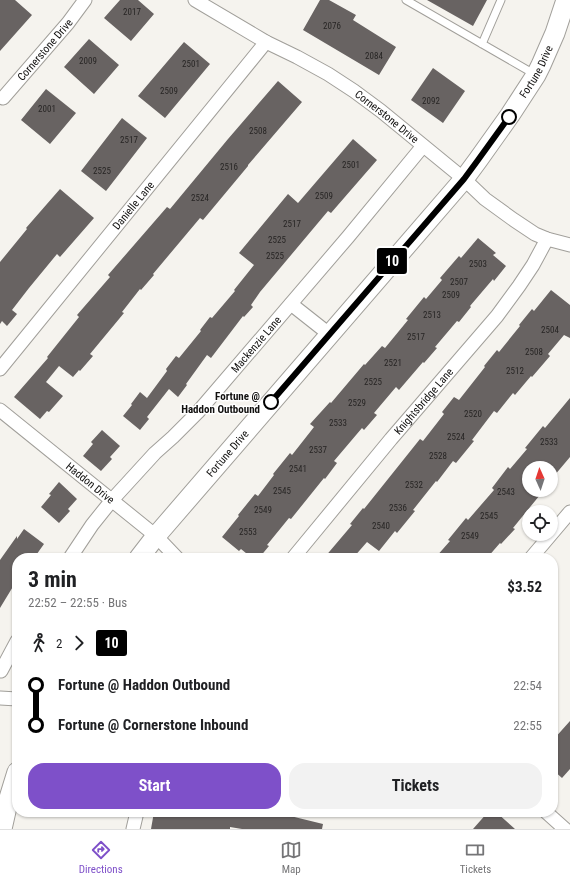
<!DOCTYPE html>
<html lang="en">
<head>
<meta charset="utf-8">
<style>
  :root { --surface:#fff; --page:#f2f2f2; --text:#202124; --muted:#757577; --line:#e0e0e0; --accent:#7e50c9 }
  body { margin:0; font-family:"Roboto Condensed",sans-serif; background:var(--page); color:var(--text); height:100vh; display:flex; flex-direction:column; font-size:15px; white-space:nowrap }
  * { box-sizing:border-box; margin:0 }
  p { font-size:13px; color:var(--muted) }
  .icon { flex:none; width:22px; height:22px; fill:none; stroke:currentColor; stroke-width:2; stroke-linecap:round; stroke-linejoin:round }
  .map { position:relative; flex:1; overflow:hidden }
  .sheet { position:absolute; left:12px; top:553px; width:546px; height:264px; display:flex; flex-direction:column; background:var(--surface); border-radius:16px; box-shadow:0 1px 3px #0004 }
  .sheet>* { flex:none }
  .badge { padding:0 8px; border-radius:3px; font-size:14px; line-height:26px }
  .needle { width:26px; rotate:357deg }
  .tools { position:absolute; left:522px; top:461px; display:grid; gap:8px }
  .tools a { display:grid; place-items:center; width:36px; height:36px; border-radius:50%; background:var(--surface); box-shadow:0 1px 3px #0004; font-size:20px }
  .map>.badge { position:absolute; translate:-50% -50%; box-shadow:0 0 0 2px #fff }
  .legs { display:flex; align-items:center; gap:6px; height:44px; padding:0 16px; font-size:13px }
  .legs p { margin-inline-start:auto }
  .summary { display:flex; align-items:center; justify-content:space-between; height:68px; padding:0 16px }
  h1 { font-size:22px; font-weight:700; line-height:30px }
  .cta { display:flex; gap:8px; margin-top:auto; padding:8px 16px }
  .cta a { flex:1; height:46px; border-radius:16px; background:var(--accent); color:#fff; font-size:16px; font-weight:700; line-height:46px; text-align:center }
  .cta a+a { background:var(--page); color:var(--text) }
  ul { padding:0 16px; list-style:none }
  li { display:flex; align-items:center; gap:14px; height:40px; font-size:15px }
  li i { display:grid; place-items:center; width:6px; height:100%; margin:0 5px; background:currentColor }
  li i::after { content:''; width:10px; height:10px; margin:-5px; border:3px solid; border-radius:50%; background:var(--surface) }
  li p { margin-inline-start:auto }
  li:first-child i { background:linear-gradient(#0000 50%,currentColor 0) }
  li:last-child i { background:linear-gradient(currentColor 50%,#0000 0) }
  .tabs { display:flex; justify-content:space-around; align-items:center; height:56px; border-top:1px solid var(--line); background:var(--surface); font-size:11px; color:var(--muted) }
  .tabs a { display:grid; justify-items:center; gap:2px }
  .tabs .on { color:var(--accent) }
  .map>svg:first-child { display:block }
  .building { fill:#686362 }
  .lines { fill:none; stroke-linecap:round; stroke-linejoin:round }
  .lane-casing { stroke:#a19f9a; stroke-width:9 }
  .street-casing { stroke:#a19f9a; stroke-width:15 }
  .secondary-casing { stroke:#a19f9a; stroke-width:21 }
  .lane { stroke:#fff; stroke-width:7 }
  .street { stroke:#fff; stroke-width:13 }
  .secondary { stroke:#fff; stroke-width:19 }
  .line-1-casing { stroke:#fff; stroke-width:9 }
  .line-1 { stroke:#000; stroke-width:6 }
  .stop-1-dot { fill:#fff; stroke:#000; stroke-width:2 }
  .labels { text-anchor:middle; stroke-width:3; stroke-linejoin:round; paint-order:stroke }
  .number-label { font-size:9px; fill:#272524 }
  .street-label { font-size:11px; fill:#11100f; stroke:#fff }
  .stop-label { font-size:11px; font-weight:bold; fill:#11100f; stroke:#fff; text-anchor:end }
</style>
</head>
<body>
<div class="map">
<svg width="570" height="829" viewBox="0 0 570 829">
  <rect width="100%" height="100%" fill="#f5f3ee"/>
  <path class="building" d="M0 0H15L32 15 0 51Z
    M120 0H138L154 14 131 41 104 18Z
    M320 0H329L356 15 353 20 396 47 379 75 303 30Z
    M427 0H487L473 26Z
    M89 39 119 65 94 94 64 67Z
    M184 42 210 64 165 118 138 96Z
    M433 68 465 91 443 123 411 100Z
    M278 81 302 102 248 165V166L203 220 200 218 153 274 154 275 141 290 140 289 122 312 124 313 90 354 93 356 80 371 79 370 73 377 59 366 46 382 63 396 49 412 47 411 40 419 14 397 48 358 47 357 79 317 77 315 110 277 108 275 167 207 170 209 228 139Z
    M46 89 76 113 50 144 21 120Z
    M122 118 147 138 106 191 81 171Z
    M353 139 377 160 331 213 328 211 260 292 251 305 253 307 244 317 243 316 211 358 207 355 186 384 187 385 178 397 169 389 147 417 149 419 140 430 123 416 132 405 131 404 140 392 147 398 167 371 166 369 176 356 179 358 201 331 200 330 210 317 212 318 235 291 234 290 254 265 239 253 288 194 298 203Z
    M60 189 94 218 60 257 57 254 29 288 12 310 17 314 7 326 2 321 0 324V262L27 229 26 228Z
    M478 238 496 253 493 255 506 266 494 281 493 279 470 306 471 307 459 322 457 321 435 347 437 348 424 363 423 362 399 390 396 387 374 413 377 415 364 430 362 428 334 461 337 463 325 479 324 478 291 519 289 518 267 545 269 546 259 558H252L241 549 239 551 222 537 239 516 238 515 255 494 258 496 274 475 273 474 290 453 292 455 314 427 310 424 330 402 331 403 364 364 365 365 382 346 385 348 408 320 406 319 424 297 426 299 442 280 440 278 459 256 461 258Z
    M551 290 570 305V338L564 335 548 354 550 356 532 377 531 376 515 395 513 393 497 413 494 411 472 440 474 441 456 463 453 461 437 482 436 481 413 510 415 511 397 533 395 531 379 551 367 542 353 558H324L352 525 350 524 363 508 364 509 420 439 423 441 444 414 442 412 454 397 459 400 485 367 484 366 497 350 499 352 520 326 519 325 532 309 534 311Z
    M570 398V457L554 476H555L551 481V468H529V490H544L513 528 515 529 501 544 500 543 487 558H435L450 541 448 540 466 518 468 520 494 490 492 488 508 467 510 469 527 449 525 448 543 426 545 428Z
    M102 430 120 446 110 457 112 459 101 471 83 456 93 444 91 442Z
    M59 482 77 499 68 509 70 511 59 523 41 507 51 495 49 494Z
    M24 529 44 544 34 558H17V580L0 608V560L17 536V539Z
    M570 721V769L562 778 553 770V740Z
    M154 812H274L323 824 322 829H242L230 827V829H151Z
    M488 812H496L515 829H473Z"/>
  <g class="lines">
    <g class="lane-casing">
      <path id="lane" d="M406 0 536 75
        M482 44 501 0"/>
    </g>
    <g class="street-casing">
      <g id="street">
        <path id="s1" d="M195 0 266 42 297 57 328 74 354 91 381 111 464 179 485 199 514 220 535 234 547 239 570 245"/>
        <path id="s2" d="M3 98 68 23 85 0"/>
        <path d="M291 304 329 334"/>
        <path id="s3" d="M0 369 266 42"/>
        <path id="s4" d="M0 410 156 536 177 558"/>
        <path id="s5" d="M70 558 92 525 112 500 155 453 173 437 198 412 348 237 423 146"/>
        <path id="s6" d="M293 558 391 439 497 316 519 286 533 265 547 239"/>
        <path d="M531 558 570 512"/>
        <path d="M1 671 17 641"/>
        <path d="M0 698 17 699"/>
        <path d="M546 812 565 829"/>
        <path d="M133 829 137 812"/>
      </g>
    </g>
    <g class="secondary-casing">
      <g id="secondary">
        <path id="s7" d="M139 558 156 536 464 179 478 160 510 115 536 75 541 65 555 33 566 0"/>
        <path d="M2 829 9 798 17 772"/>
      </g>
    </g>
    <use href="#lane" class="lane"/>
    <use href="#street" class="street"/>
    <use href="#secondary" class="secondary"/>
  </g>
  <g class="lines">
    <g class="line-1-casing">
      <path id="line-1" d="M271 402 464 179 478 160 509 117"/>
    </g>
    <use href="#line-1" class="line-1"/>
  </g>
  <g class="stop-1-dot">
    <circle cx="509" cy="117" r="7"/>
    <circle cx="271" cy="402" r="7"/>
  </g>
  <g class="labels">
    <g class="number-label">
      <text x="132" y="15">2017</text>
      <text x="332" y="29">2076</text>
      <text x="374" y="59">2084</text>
      <text x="88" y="64">2009</text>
      <text x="191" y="67">2501</text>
      <text x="169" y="94">2509</text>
      <text x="431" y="104">2092</text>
      <text x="47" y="112">2001</text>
      <text x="258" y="134">2508</text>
      <text x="129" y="143">2517</text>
      <text x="351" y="168">2501</text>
      <text x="229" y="170">2516</text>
      <text x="102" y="174">2525</text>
      <text x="324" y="199">2509</text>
      <text x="200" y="201">2524</text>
      <text x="292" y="227">2517</text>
      <text x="277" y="243">2525</text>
      <text x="275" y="259">2525</text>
      <text x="478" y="267">2503</text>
      <text x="459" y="285">2507</text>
      <text x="451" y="298">2509</text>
      <text x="432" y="318">2513</text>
      <text x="550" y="333">2504</text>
      <text x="416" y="340">2517</text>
      <text x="534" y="355">2508</text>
      <text x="393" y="366">2521</text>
      <text x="515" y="374">2512</text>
      <text x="373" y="385">2525</text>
      <text x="357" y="406">2529</text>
      <text x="473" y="417">2520</text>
      <text x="338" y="426">2533</text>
      <text x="456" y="440">2524</text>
      <text x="549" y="445">2533</text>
      <text x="318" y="453">2537</text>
      <text x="438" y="459">2528</text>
      <text x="298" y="472">2541</text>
      <text x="414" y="488">2532</text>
      <text x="282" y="494">2545</text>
      <text x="506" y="495">2543</text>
      <text x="398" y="511">2536</text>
      <text x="263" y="513">2549</text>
      <text x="489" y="519">2545</text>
      <text x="381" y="529">2540</text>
      <text x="248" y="535">2553</text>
      <text x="470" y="539">2549</text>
    </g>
    <g class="street-label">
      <text dy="4" stroke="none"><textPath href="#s2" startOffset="64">Cornerstone Drive</textPath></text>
      <text dy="4" stroke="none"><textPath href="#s7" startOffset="629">Fortune Drive</textPath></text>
      <text dy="4" stroke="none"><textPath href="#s1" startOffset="225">Cornerstone Drive</textPath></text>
      <text dy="4" stroke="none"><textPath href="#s3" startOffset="211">Danielle Lane</textPath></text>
      <text dy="4" stroke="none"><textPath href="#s5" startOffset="284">Mackenzie Lane</textPath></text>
      <text dy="4" stroke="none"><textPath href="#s6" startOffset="204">Knightsbridge Lane</textPath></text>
      <text dy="4" stroke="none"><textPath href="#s7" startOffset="137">Fortune Drive</textPath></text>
      <text dy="4" stroke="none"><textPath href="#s4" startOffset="116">Haddon Drive</textPath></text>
    </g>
    <g class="stop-label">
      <text x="260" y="400">Fortune @<tspan x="260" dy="13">Haddon Outbound</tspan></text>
    </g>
  </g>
</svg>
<div class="tools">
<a><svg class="needle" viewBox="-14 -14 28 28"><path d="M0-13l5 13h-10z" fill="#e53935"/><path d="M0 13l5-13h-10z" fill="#757577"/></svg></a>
<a><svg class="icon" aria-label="locate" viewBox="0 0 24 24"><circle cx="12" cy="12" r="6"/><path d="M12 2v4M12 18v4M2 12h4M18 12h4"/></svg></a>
</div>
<b class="badge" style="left:392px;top:261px;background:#000;color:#fff">10</b>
<section class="sheet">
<div class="summary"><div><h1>3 min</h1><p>22:52 – 22:55 · Bus</p></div><b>$3.52</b></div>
<div class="legs"><svg class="icon" aria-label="walk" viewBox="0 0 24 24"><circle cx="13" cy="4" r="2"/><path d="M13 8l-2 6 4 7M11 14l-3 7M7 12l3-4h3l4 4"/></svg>2<svg class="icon" aria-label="forward" viewBox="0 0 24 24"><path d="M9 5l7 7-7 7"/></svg><b class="badge" style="background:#000;color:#fff">10</b></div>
<ul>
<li><i style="color:#000"></i><b>Fortune @ Haddon Outbound</b><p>22:54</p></li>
<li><i style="color:#000"></i><b>Fortune @ Cornerstone Inbound</b><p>22:55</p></li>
</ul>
<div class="cta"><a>Start</a><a>Tickets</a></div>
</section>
</div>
<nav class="tabs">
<a class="on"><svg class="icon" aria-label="directions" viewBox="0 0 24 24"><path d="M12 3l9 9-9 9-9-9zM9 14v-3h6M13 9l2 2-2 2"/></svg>Directions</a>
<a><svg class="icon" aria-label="map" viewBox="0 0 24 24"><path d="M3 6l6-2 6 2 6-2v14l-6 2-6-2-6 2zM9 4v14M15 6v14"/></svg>Map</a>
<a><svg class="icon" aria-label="tickets" viewBox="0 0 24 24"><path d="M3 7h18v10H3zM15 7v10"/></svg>Tickets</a>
</nav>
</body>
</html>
